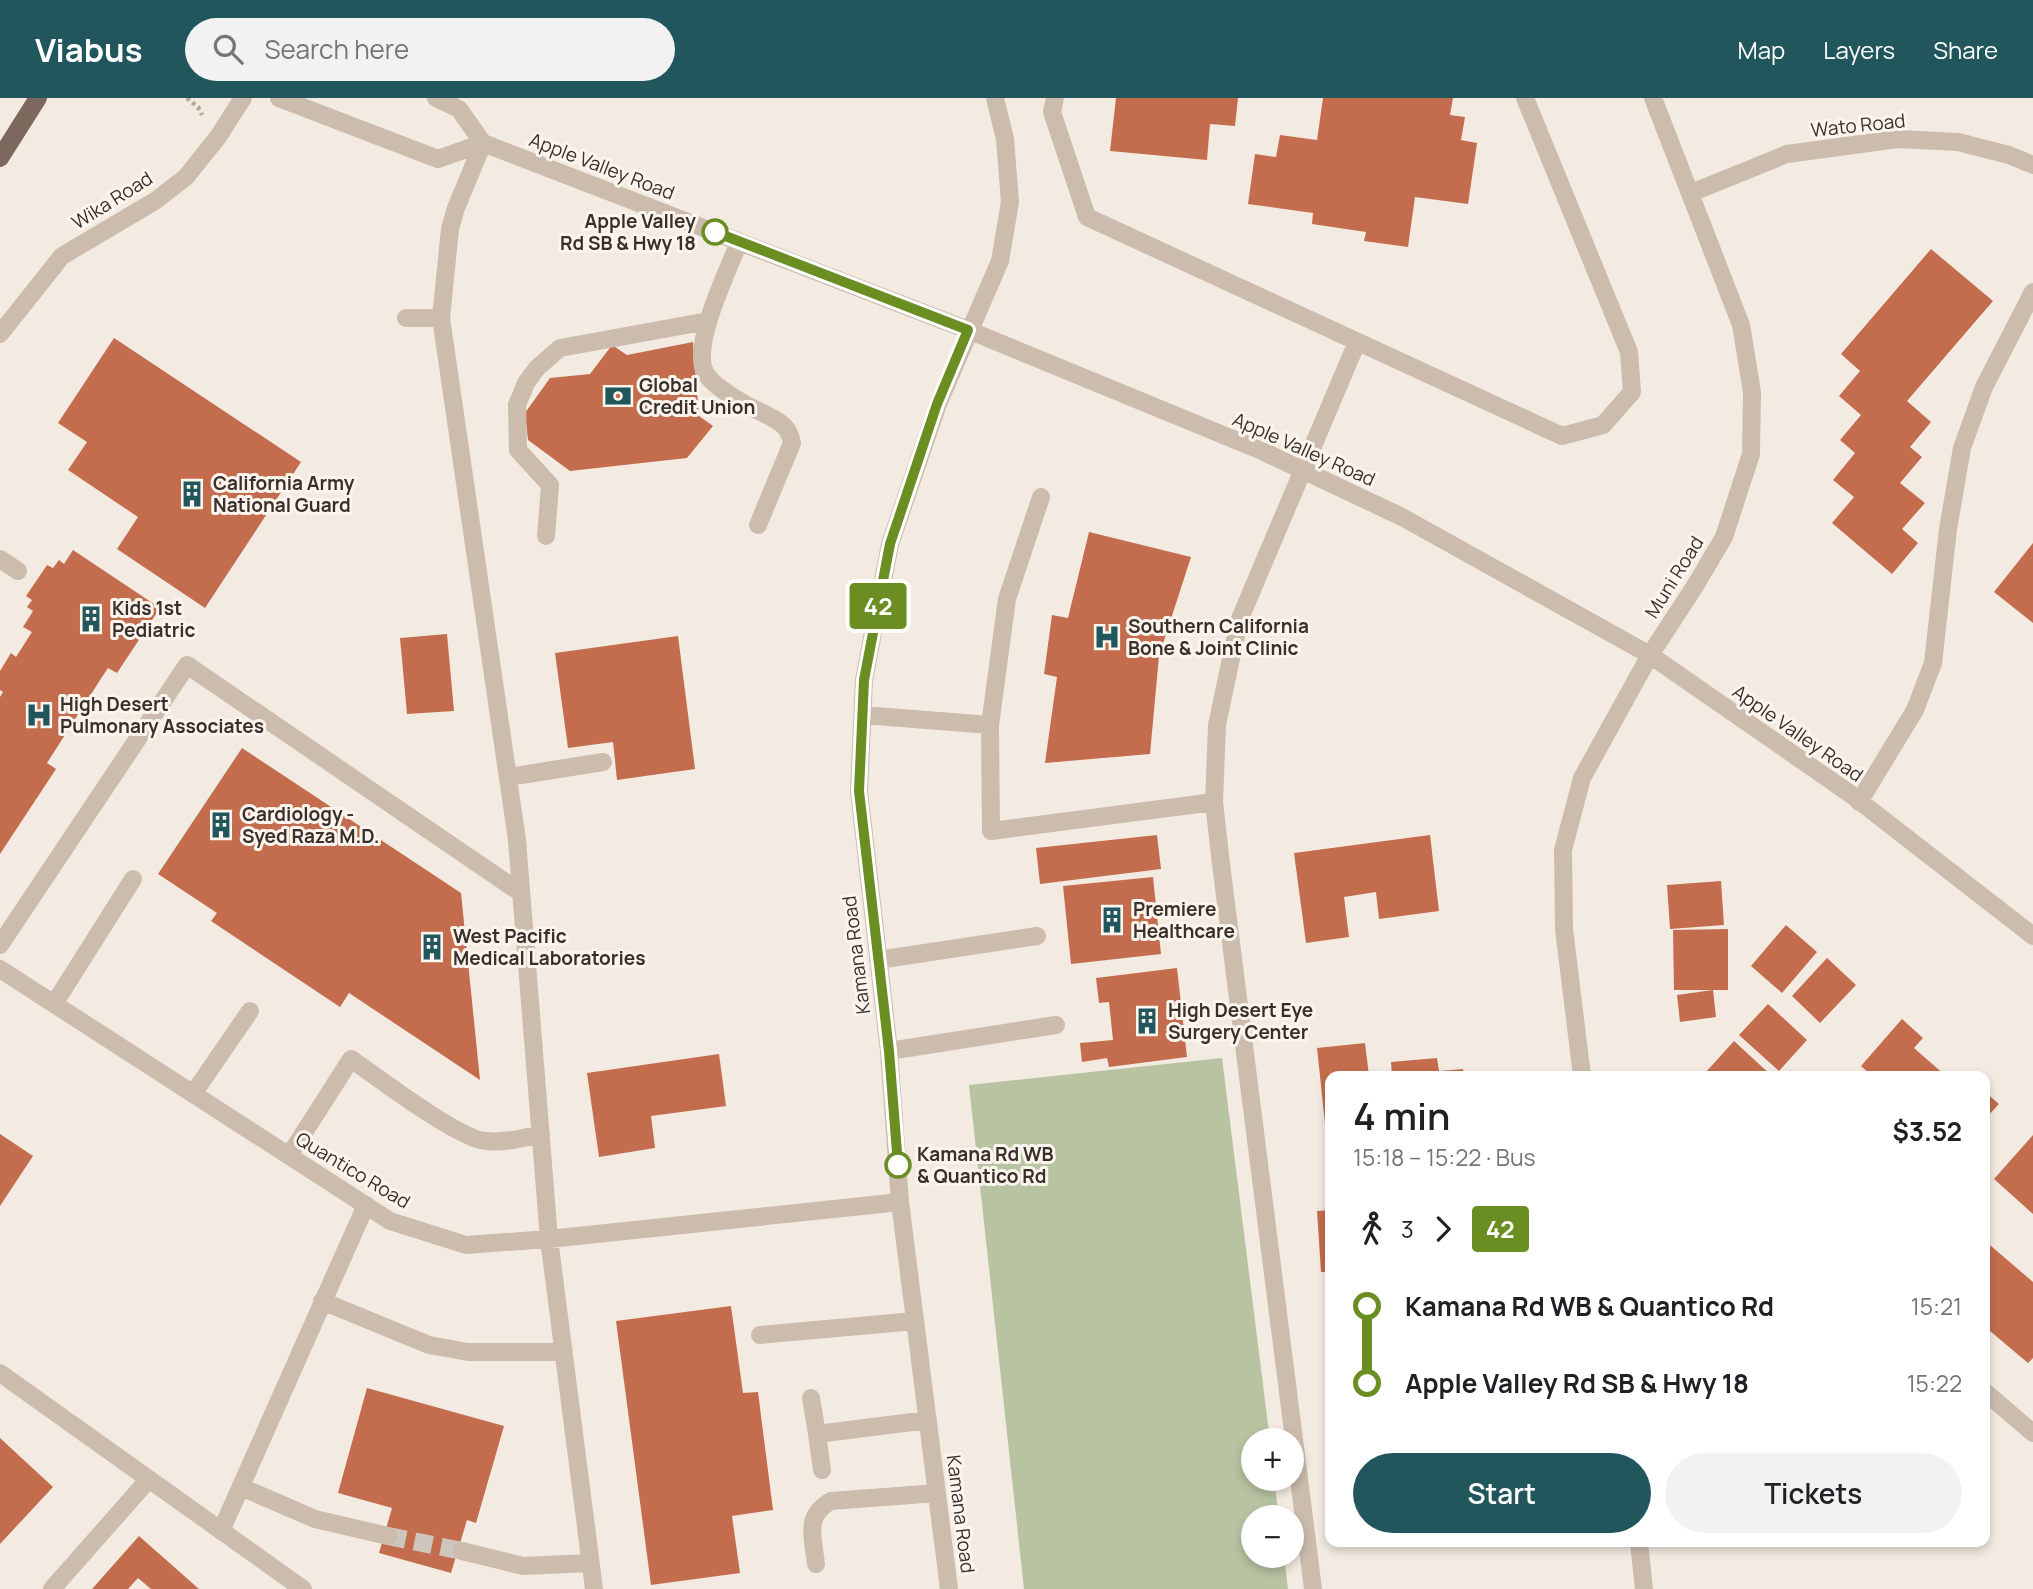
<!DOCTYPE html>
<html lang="en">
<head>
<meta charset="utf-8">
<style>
  :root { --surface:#fff; --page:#f2f2f2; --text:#202124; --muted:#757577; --accent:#21575c }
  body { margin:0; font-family:Manrope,sans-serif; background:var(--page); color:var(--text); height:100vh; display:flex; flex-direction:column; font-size:26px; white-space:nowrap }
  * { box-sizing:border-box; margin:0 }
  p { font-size:23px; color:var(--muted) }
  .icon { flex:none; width:38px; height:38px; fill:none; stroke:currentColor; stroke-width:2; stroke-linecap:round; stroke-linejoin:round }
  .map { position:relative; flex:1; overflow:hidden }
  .side { position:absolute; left:1325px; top:973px; width:665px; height:476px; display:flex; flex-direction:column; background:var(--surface); border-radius:14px; box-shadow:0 4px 10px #0003 }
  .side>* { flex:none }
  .badge { padding:0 14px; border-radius:5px; font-size:24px; line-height:46px }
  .buttons { position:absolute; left:1241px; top:1330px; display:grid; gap:14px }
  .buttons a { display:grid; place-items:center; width:63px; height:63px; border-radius:50%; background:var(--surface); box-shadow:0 4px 10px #0003; font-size:35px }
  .map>.badge { position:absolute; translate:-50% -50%; box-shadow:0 0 0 4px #fff }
  .legs { display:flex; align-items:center; gap:10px; height:77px; padding:0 28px; font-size:23px }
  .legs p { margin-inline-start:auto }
  .summary { display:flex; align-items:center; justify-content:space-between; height:119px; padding:0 28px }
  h1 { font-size:38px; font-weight:600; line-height:52px }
  .cta { display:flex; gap:14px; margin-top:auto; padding:14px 28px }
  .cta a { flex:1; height:80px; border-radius:42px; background:var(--accent); color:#fff; font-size:28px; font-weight:600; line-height:80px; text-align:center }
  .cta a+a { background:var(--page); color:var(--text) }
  ul { padding:0 28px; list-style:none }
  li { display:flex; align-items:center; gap:24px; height:77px; font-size:26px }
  li i { display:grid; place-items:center; width:10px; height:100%; margin:0 9px; background:currentColor }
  li i::after { content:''; width:18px; height:18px; margin:-9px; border:5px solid; border-radius:50%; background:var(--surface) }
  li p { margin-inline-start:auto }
  li:first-child i { background:linear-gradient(#0000 50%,currentColor 0) }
  li:last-child i { background:linear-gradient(currentColor 50%,#0000 0) }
  header { display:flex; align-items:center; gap:42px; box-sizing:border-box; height:98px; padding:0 35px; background:var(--accent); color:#fff }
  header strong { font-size:33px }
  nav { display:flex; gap:38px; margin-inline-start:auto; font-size:24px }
  .search { width:490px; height:63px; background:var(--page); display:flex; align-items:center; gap:18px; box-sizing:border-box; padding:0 24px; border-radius:38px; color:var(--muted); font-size:26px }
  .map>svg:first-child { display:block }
  .green { fill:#b7c3a1 }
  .building { fill:#c46d4e }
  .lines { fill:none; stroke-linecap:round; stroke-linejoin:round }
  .minor-tunnel { stroke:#cec6bd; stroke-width:18; stroke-dasharray:18 9; stroke-linecap:butt }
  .path { stroke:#b8a697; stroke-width:4.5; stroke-dasharray:3.5 3.5; stroke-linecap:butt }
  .minor { stroke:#ccbcad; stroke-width:18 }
  .major { stroke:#7c685d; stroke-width:18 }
  .line-1-casing { stroke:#fff; stroke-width:16 }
  .line-1 { stroke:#6b8e23; stroke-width:10 }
  .stop-1-dot { fill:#fff; stroke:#6b8e23; stroke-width:3.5 }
  .labels { text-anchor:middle; stroke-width:6; stroke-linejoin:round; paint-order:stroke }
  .street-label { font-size:19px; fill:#3a302b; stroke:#fbf5ee }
  .stop-label { font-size:19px; font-weight:bold; fill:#3a302b; stroke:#fbf5ee; text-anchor:end }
  .poi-label { font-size:19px; font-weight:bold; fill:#3a302b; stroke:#fbf5ee; text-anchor:start }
</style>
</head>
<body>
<header>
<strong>Viabus</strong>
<div class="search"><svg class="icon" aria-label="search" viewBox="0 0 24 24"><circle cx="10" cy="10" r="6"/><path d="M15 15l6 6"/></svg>Search here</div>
<nav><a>Map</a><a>Layers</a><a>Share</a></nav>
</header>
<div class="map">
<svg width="2033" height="1491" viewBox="0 0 2033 1491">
  <rect width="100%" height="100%" fill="#f3ebe1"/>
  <path class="green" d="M1222 960 1270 1342H1253V1381H1274L1279 1419H1253V1458H1284L1288 1491H1024L969 987Z"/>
  <path class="building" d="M1116 0H1238L1235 28 1210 26 1207 62 1110 53Z
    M1323 0H1453L1450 17 1465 19 1461 42 1477 45 1468 106 1415 99 1408 149 1364 143 1366 134 1312 126 1313 115 1248 106 1255 56 1276 59 1280 37 1317 42Z
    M1931 151 1993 203 1907 303 1931 324 1910 349 1922 359 1900 385 1925 405 1902 431 1918 445 1892 476 1832 425 1854 399 1833 382 1855 355 1840 342 1861 317 1839 298 1860 273 1841 256Z
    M114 240 301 364 205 510 117 451 138 419 68 372 87 344 58 325Z
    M693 244 699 318 713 328 687 360 570 373 528 342 525 315 550 280 590 276 612 247 627 257Z
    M1089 434 1191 459 1159 558 1150 656 1045 665 1057 579 1044 576 1052 517 1068 520Z
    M2033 445V525L1994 494Z
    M73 452 160 510 117 575 108 570 102 579 47 665 56 671 0 756V599L3 594 0 592V573L11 555 16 559 32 534 23 529 33 513 27 509 32 502 26 498 47 467 53 470 59 462 64 466Z
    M447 536 454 613 407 616 400 540Z
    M678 538 695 671 617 682 613 644 568 650 555 555Z
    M242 650 461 795 480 982 349 895 340 909 211 823 217 815 158 776Z
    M1157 737 1161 771 1040 786 1036 750Z
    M1430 737 1439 813 1379 821 1376 794 1344 799 1349 839 1306 845 1294 755Z
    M1153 779 1161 856 1071 866 1063 788Z
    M1721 783 1724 827 1670 831 1667 787Z
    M1786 827 1817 854 1782 895 1751 868Z
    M1728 831V892H1674L1673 832Z
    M1827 860 1856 887 1820 925 1792 898Z
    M1177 870 1187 959 1109 969 1107 960 1082 964 1080 945 1113 942 1109 904 1099 905 1096 880Z
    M1713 892 1716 919 1680 924 1677 897Z
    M1768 906 1807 942 1779 973 1739 937Z
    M1902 921 1923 940 1914 950 1946 978H1872L1861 968Z
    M1734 943 1772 978H1710L1706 974Z
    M1365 945 1369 978H1330V1044H1327L1317 950Z
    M719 956 726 1008 651 1018 655 1050 599 1059 587 975Z
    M1437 960 1439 973 1463 971 1464 978H1392L1391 964Z
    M1984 993 1999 1006 1984 1022Z
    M0 1036 33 1058 0 1108Z
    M2033 1037V1116L1994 1081Z
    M1330 1112V1174H1321L1317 1113Z
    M1984 1142 2033 1184V1260L2028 1265 1984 1228Z
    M731 1208 743 1295 758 1294 773 1412 732 1418 740 1475 651 1487 616 1223Z
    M367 1290 504 1328 476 1425 467 1422 451 1475 379 1455 392 1410 338 1395Z
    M0 1340 53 1389 0 1446Z
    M139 1438 199 1491H151L138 1480 128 1491H92Z"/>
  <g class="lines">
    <path class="minor-tunnel" d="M388 1438 462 1453"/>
    <path class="path" d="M187 0 198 9 202 17"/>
    <path class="minor" d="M279 0 438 61 483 45
      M436 0 459 11 483 45 968 232 1262 353 1402 419 1650 557 1849 695 2033 838
      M1055 0 1052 14 1087 119 1562 338 1603 327 1632 294 1629 254 1525 0
      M483 45 456 110 450 131 441 220 517 742 549 1141 594 1491
      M1691 95 1787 56 1898 41 1958 44 2009 57 2033 67
      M739 144C728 173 693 243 704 272 711 289 749 309 765 316 780 324 789 328 792 345L758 427
      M406 220H441
      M0 236 62 158 155 103 186 79 218 39 243 0
      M546 438 550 387 518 352 517 307 526 285 537 270 560 250 708 223
      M0 461 18 473
      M863 617 990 627 1007 501 1041 399
      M990 627 991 733 1214 704
      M508 679 603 664
      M1859 704 1915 612 1933 565 1948 431 1962 350 1984 289 2033 194
      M0 847 187 567 521 795
      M878 862 1037 838
      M0 871 390 1123 466 1147 549 1141 900 1104
      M54 906 133 781
      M889 953 1056 927
      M1582 978 1564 831 1563 752 1582 680 1650 557 1695 488 1724 439 1751 356 1752 294 1741 227 1653 0
      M193 996 250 913
      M289 1058 351 961C377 979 460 1042 486 1043 505 1045 523 1040 541 1036
      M322 1203 429 1247 468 1254H564
      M760 1237 915 1223
      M0 1275 303 1491
      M1984 1293 2033 1335
      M811 1300 817 1336 928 1322
      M817 1336 822 1372
      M241 1389 315 1421 388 1438
      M221 1433 366 1107
      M1639 1444 1644 1491
      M462 1453 523 1468 590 1465
      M816 1466C813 1439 804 1418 831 1403L937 1395
      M52 1491 149 1381
      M949 1491 900 1104 889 953 859 693 864 582 890 446 938 306 1000 163 1010 104 1005 41 995 0
      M1313 1491 1221 766 1214 704 1217 627 1239 523 1357 244"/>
    <path class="major" d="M0 60 38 0"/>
  </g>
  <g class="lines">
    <g class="line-1-casing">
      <path id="line-1" d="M715 134 968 232 937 306 890 446 864 582 859 693 889 953 898 1067"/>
    </g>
    <use href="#line-1" class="line-1"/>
  </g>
  <defs>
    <g id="bank-bare" transform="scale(2.1)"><path d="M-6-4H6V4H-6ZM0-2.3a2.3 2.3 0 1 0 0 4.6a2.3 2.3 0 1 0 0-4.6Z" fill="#21575c" stroke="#fbf5ee" stroke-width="2.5" paint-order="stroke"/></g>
    <g id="building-bare" transform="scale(2.1)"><path d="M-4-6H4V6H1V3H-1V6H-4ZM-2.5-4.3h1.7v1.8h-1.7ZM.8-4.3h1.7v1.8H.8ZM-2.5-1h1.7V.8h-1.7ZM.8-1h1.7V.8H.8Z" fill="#21575c" stroke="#fbf5ee" stroke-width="2.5" paint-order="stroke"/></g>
    <g id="hospital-bare" transform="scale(2.1)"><path d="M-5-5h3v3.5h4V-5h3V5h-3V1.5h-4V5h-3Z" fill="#21575c" stroke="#fbf5ee" stroke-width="2.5" paint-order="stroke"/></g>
  </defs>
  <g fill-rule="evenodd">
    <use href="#bank-bare" x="618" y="298"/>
    <use href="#building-bare" x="192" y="396"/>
    <use href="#building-bare" x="91" y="521"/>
    <use href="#hospital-bare" x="1107" y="539"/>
    <use href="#hospital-bare" x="39" y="617"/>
    <use href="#building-bare" x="221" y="727"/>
    <use href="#building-bare" x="1112" y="822"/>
    <use href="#building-bare" x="432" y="849"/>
    <use href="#building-bare" x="1147" y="923"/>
  </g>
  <g class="stop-1-dot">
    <circle cx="715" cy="134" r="12"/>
    <circle cx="898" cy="1067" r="12"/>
  </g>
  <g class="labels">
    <g class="street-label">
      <text transform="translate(1858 27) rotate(-6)" y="7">Wato Road</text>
      <text transform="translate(602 68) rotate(21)" y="7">Apple Valley Road</text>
      <text transform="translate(112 102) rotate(-32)" y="7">Wika Road</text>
      <text transform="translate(1304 351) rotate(24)" y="7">Apple Valley Road</text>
      <text transform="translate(1674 479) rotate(-58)" y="7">Muni Road</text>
      <text transform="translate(1798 635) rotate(35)" y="7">Apple Valley Road</text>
      <text transform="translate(856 857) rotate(-97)" y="7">Kamana Road</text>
      <text transform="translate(353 1072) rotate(31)" y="7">Quantico Road</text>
      <text transform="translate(961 1416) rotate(83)" y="7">Kamana Road</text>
    </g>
    <g class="stop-label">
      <text x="696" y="130">Apple Valley<tspan x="696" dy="22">Rd SB &amp; Hwy 18</tspan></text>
      <text x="917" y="1063" text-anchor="start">Kamana Rd WB<tspan x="917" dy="22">&amp; Quantico Rd</tspan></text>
    </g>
    <g class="poi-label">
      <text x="639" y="294">Global<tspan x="639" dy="22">Credit Union</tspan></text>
      <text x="213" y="392">California Army<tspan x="213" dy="22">National Guard</tspan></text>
      <text x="112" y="517">Kids 1st<tspan x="112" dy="22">Pediatric</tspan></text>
      <text x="1128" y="535">Southern California<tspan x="1128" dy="22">Bone &amp; Joint Clinic</tspan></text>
      <text x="60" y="613">High Desert<tspan x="60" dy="22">Pulmonary Associates</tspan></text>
      <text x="242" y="723">Cardiology -<tspan x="242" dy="22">Syed Raza M.D.</tspan></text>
      <text x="1133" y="818">Premiere<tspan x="1133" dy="22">Healthcare</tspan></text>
      <text x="453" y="845">West Pacific<tspan x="453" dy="22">Medical Laboratories</tspan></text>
      <text x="1168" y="919">High Desert Eye<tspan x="1168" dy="22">Surgery Center</tspan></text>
    </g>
  </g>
</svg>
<div class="buttons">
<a>+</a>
<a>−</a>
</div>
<b class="badge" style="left:878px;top:508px;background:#6b8e23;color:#fff">42</b>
<section class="side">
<div class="summary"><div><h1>4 min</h1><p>15:18 – 15:22 · Bus</p></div><b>$3.52</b></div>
<div class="legs"><svg class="icon" aria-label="walk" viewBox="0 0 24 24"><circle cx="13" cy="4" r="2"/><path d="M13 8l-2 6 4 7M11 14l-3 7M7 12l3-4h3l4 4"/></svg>3<svg class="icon" aria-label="forward" viewBox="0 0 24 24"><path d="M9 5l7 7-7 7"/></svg><b class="badge" style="background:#6b8e23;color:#fff">42</b></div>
<ul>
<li><i style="color:#6b8e23"></i><b>Kamana Rd WB &amp; Quantico Rd</b><p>15:21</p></li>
<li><i style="color:#6b8e23"></i><b>Apple Valley Rd SB &amp; Hwy 18</b><p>15:22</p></li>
</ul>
<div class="cta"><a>Start</a><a>Tickets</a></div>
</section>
</div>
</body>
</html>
